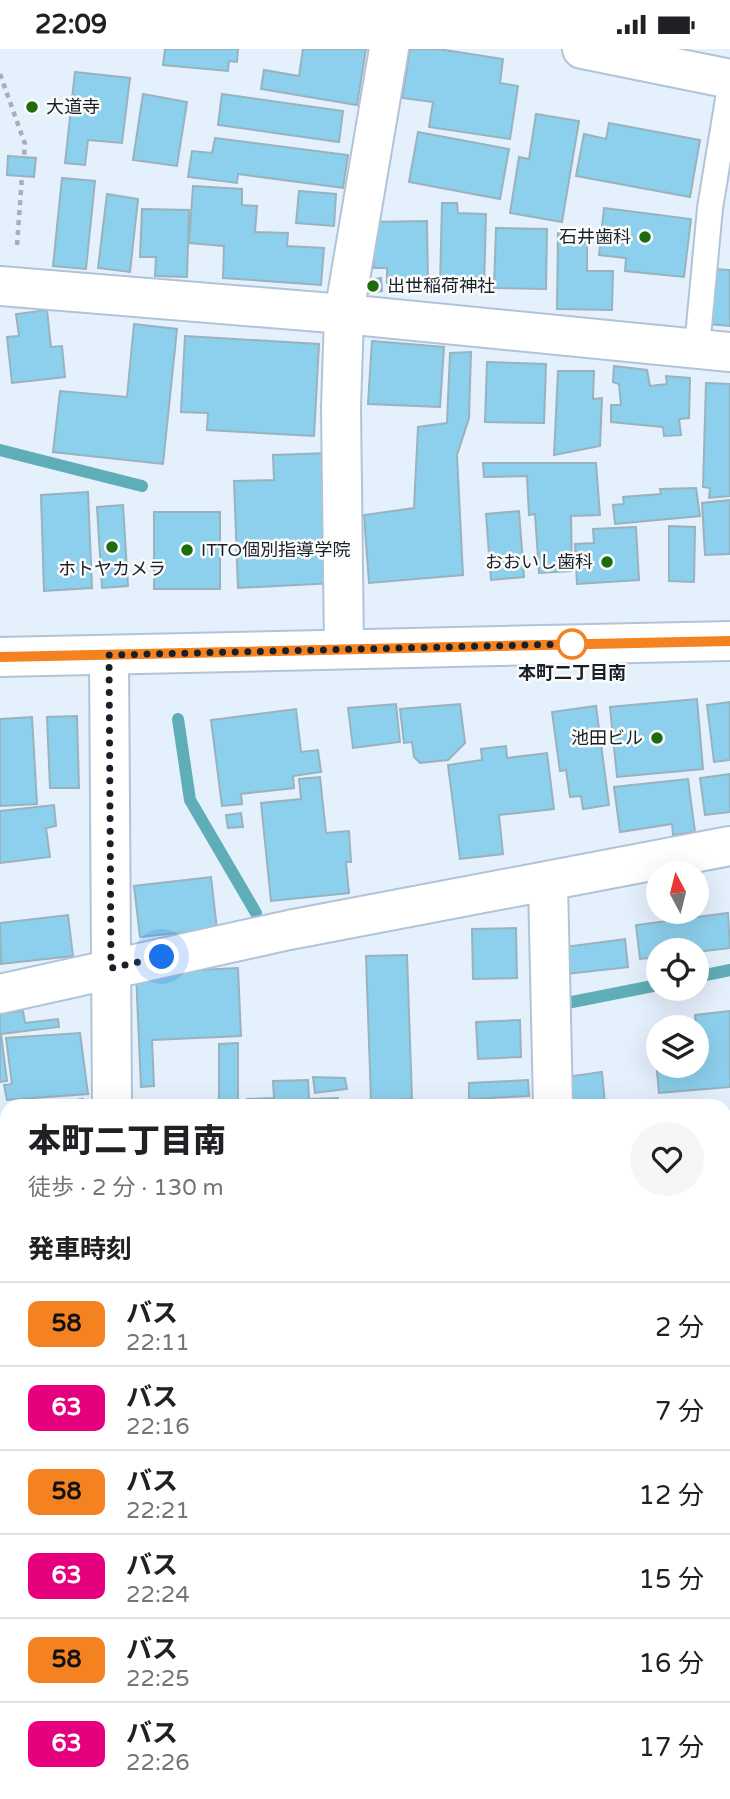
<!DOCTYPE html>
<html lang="ja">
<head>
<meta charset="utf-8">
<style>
  :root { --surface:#fff; --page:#f6f6f6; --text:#202124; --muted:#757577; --line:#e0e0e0 }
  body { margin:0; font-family:"Varela Round","Noto Sans JP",sans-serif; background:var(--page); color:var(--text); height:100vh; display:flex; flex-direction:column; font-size:26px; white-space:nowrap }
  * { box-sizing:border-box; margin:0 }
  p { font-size:23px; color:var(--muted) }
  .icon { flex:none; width:38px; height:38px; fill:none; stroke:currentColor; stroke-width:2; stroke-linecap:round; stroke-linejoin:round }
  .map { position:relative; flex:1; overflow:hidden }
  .drawer { position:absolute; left:0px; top:1050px; width:732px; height:700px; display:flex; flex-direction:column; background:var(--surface); border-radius:21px 21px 0 0; box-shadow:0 7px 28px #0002 }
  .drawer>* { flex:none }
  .badge { padding:0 14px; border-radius:10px; font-size:24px; line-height:46px }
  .needle { width:46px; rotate:353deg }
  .buttons { position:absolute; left:646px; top:812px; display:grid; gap:14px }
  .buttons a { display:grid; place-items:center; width:63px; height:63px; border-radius:50%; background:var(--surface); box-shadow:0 7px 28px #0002; font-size:35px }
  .you { position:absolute; width:35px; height:35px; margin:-18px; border:5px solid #fff; border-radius:50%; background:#1a73e8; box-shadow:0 0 0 10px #1a73e833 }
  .map>.badge { position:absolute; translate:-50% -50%; box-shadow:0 0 0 4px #fff }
  h2 { padding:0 28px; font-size:26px; line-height:63px }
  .round { display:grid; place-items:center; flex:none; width:74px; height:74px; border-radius:37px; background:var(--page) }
  .summary { display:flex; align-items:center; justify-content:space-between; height:119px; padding:0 28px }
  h1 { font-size:33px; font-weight:800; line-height:52px }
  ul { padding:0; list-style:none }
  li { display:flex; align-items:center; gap:21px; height:84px; padding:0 28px; border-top:2px solid var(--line) }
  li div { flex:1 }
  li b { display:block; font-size:26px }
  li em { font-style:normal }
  li .badge { min-width:77px; font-weight:700; text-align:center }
  .status { display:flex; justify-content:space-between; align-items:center; height:49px; padding:0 35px; background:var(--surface); direction:ltr }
  .status svg { height:19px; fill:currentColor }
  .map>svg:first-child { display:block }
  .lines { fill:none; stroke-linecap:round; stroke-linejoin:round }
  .stream { stroke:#5faeb7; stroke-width:12 }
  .building { fill:#8dd0ed; stroke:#98b2be; stroke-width:2 }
  .service-casing { stroke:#b1c4d7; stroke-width:28 }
  .minor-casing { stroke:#b1c4d7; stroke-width:42 }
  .secondary-casing { stroke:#b1c4d7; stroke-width:42 }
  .path { stroke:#a5afba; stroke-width:4.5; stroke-dasharray:5 5; stroke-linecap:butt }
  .service { stroke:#fff; stroke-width:24 }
  .minor { stroke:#fff; stroke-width:38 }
  .secondary { stroke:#fff; stroke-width:38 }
  .line-casing { stroke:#fff; stroke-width:16 }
  .line { stroke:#f58220; stroke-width:10 }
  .walk { stroke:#192027; stroke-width:7; stroke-dasharray:0 12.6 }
  .poi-dot { fill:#1f6c0d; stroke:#fbfbfb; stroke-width:2.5 }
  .stop-dot { fill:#fff; stroke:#f58220; stroke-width:3.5 }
  .labels { text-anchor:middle; stroke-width:5; stroke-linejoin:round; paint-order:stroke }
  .poi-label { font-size:18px; fill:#192027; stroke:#fbfbfb; text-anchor:start }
  .stop-label { font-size:18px; font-weight:bold; fill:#192027; stroke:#fbfbfb }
</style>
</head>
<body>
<div class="status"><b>22:09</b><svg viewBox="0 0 49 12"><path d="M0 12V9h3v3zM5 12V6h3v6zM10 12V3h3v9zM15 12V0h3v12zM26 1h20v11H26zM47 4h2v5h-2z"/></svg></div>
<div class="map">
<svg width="730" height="1750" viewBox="0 0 730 1750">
  <rect width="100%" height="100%" fill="#e4f0fc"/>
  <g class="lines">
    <path class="stream" d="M0 401 142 437
      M178 670 190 751 256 864
      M696 928 730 921
      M562 955 658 936"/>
  </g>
  <path class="building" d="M165 0H238L237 13 229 12 228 22 163 16Z
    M303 0H366L357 56 261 40 264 21 299 27Z
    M410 0H438L503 10 500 34 518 37 510 90 429 78 433 53 402 49Z
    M75 23 130 29 122 94 88 91 85 116 65 114Z
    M143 45 187 53 177 117 133 111Z
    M222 45 343 62 339 93 218 76Z
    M536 65 579 72 562 173 510 164 519 108 529 110Z
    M609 74 700 91 690 148 576 127 584 85 606 90Z
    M418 83 509 100 500 150 409 133Z
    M215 89 348 106 343 139 238 125 237 134 188 128 192 102 212 104Z
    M8 107 36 109 34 128 7 126Z
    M62 129 95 132 86 220 53 217Z
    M193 137 242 140V156L257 157 255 183 288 184 287 197 324 199 321 236 223 229 224 197 189 194Z
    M299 142 336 145 334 177 296 174Z
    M107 145 138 150 130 223 98 219Z
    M442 154H457L458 164 486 165 484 238 440 236Z
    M604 159 691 170 684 228 625 222 626 209 599 206Z
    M142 160 189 161 187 228 155 227 156 208H140Z
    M427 172 428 234H387V219H374L373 173Z
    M496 179 547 180 546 240 494 239Z
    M558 184H587V222H613L612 261 557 260Z
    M715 220 730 221V277L709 275Z
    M381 229 382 242 365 244 362 232Z
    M47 261 51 298 62 297 65 328 12 334 7 288 19 287 16 265Z
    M134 275 177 280 163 415 53 403 60 342 127 348Z
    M185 287 319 295 314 387 207 381 208 364 181 363Z
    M372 292 444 298 440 358 368 355Z
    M471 303 469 369 457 406 463 526 369 534 364 466 414 459 418 378 447 374 450 304Z
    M487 313 546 315 544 374 485 373Z
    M614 317 647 321 650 337 667 335 666 327 690 329 689 369 679 370 681 386 664 387 663 378 611 373V356H621L619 335 613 333Z
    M558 322H594L593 350 602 349 600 397 554 406Z
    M706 334 730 335V447L709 449 710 439 703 438Z
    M329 404 334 534 238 539 234 432 274 431 273 406Z
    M483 414H596L600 466 571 467 572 522 539 524 535 465 529 466 527 427 484 428Z
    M696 439 700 467 615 475 613 456 624 455 623 448 661 445 660 440Z
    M88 443 92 539 44 542 41 446Z
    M730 451V505L705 506 702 454Z
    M123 456 128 537 102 539 97 458Z
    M519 462 524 528 491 531 486 465Z
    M154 463H220V540H154Z
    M669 477 695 478 694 533 669 532Z
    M636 478 639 531 577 535 575 495 594 494 593 480Z
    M697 650 703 720 617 728 610 658Z
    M730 653V711L714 713 707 656Z
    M396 655 400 693 353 699 348 659Z
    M460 655 465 694 448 711 420 714 414 708 412 693 404 694 400 660Z
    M596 657 609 756 583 760 581 747 570 748 566 721 560 722 552 663Z
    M296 660 301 703 318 701 321 723 293 727 294 739 241 745 242 755 222 757 211 671Z
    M77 667 79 739H50L47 668Z
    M32 668 37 755 0 757V670Z
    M506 697 507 709 547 704 554 760 499 766 503 805 460 810 448 716 482 711 481 700Z
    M730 725V763L705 766 700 729Z
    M320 728 326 784 349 782 351 813H346L349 844 271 852 261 754 301 750 299 730Z
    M688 730 695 783 673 786 672 775 620 783 614 738Z
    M54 756 56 777 46 779 50 808 0 814V762Z
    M241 764 243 778 228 779 226 766Z
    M211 828 217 880 140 888 134 837Z
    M728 864 730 899 696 903 658 901V908L640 910 636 876Z
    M68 866 73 907 1 915 0 874Z
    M516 879 517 929 473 930 472 880Z
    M625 890 628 918 567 925 564 898Z
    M407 906 412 1050 371 1052 366 907Z
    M238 919 241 987 152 991 154 1037 141 1038 136 924Z
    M23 962 25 974 58 970 59 978 1 985 7 1032 0 1033V965Z
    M730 962V1038L659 1044 653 980H658V1017H696V978H677L696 977 695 966Z
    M520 971 521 1008 478 1010 476 973Z
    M80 984 88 1045 7 1051 4 1036 12 1035 6 989Z
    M238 994V1057H219V995Z
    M602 1023 605 1055 570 1057 566 1028Z
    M313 1028 345 1029 347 1040 315 1044Z
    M308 1031 309 1050 338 1049 339 1057H247V1050L274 1049 273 1032Z
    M528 1031 529 1047 469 1050V1034Z
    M83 1050 84 1057H42L41 1056Z
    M7 1115V1147H4L3 1140 0 1141V1116Z
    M730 1146V1219H724V1147Z
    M0 1158H7V1180L0 1181Z
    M730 1263V1298L724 1299V1264Z
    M0 1299 5 1300 7 1313H0Z
    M724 1317H730V1354H724Z
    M727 1379 730 1408H724V1380Z
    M0 1389 3 1452 0 1453Z
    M730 1425V1444H724V1426Z
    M0 1461H7L5 1595 4 1571H0Z
    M724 1536H730V1567L724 1568Z
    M726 1728H730V1750H726Z
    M235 1743H300V1750H236Z
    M457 1743H493V1750H457Z
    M511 1743H530L531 1750H511Z"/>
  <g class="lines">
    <g class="service-casing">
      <path id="service" d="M697 299 710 159 730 38
        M0 1678H7"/>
    </g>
    <g class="minor-casing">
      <path id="minor" d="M582 0 730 30
        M0 237 344 265 730 303
        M344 599 341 359 344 265 389 0
        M109 606 112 1057
        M548 834 553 1057
        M0 945 289 881 730 797
        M0 1628H7
        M724 1696H730
        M117 1743V1750"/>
    </g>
    <g class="secondary-casing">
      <path id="secondary" d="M0 608 730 592"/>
    </g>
    <path class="path" d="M0 25 25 95 24 108
      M17 196 22 127"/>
    <use href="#service" class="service"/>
    <use href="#minor" class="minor"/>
    <use href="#secondary" class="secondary"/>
  </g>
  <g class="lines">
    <g class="line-casing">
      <path id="line" d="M0 608 730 592"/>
    </g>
    <use href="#line" class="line"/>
    <path class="walk" d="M162 908 111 919 109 606 572 595"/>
  </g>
  <g class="poi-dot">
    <circle cx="32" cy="58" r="7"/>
    <circle cx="645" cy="188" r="7"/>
    <circle cx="373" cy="237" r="7"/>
    <circle cx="112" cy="498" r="7"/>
    <circle cx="187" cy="501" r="7"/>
    <circle cx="607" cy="513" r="7"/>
    <circle cx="657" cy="689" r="7"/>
  </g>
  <circle class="stop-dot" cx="572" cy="595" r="14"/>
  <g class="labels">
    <g class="poi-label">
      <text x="46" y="64">大道寺</text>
      <text x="631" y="194" text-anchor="end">石井歯科</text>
      <text x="387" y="243">出世稲荷神社</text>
      <text x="201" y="507">ITTO個別指導学院</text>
      <text x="593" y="519" text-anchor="end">おおいし歯科</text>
      <text x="112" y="526" text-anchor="middle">ホトヤカメラ</text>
      <text x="643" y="695" text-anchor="end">池田ビル</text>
    </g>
    <g class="stop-label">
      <text x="572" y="630">本町二丁目南</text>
    </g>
  </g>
</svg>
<div class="buttons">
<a><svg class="needle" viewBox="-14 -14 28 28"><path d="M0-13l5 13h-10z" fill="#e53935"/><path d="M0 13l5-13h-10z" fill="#757577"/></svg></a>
<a><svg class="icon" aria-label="locate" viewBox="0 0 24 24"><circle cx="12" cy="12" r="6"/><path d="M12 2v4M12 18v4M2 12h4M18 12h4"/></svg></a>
<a><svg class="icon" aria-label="layers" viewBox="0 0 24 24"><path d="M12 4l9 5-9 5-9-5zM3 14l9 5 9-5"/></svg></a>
</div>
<div class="you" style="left:162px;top:908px"></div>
<section class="drawer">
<div class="summary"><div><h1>本町二丁目南</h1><p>徒歩 · 2 分 · 130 m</p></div><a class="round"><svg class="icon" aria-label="heart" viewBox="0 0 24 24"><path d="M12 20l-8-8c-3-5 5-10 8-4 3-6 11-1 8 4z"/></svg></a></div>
<h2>発車時刻</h2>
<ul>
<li><span class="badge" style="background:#f58220;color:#111">58</span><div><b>バス</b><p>22:11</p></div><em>2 分</em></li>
<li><span class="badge" style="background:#e6007e;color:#fff">63</span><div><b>バス</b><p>22:16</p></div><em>7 分</em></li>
<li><span class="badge" style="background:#f58220;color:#111">58</span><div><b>バス</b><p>22:21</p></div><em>12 分</em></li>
<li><span class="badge" style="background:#e6007e;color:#fff">63</span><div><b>バス</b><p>22:24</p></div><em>15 分</em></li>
<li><span class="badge" style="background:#f58220;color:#111">58</span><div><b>バス</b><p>22:25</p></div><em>16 分</em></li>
<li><span class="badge" style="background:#e6007e;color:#fff">63</span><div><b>バス</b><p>22:26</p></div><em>17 分</em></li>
</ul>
</section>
</div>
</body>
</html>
